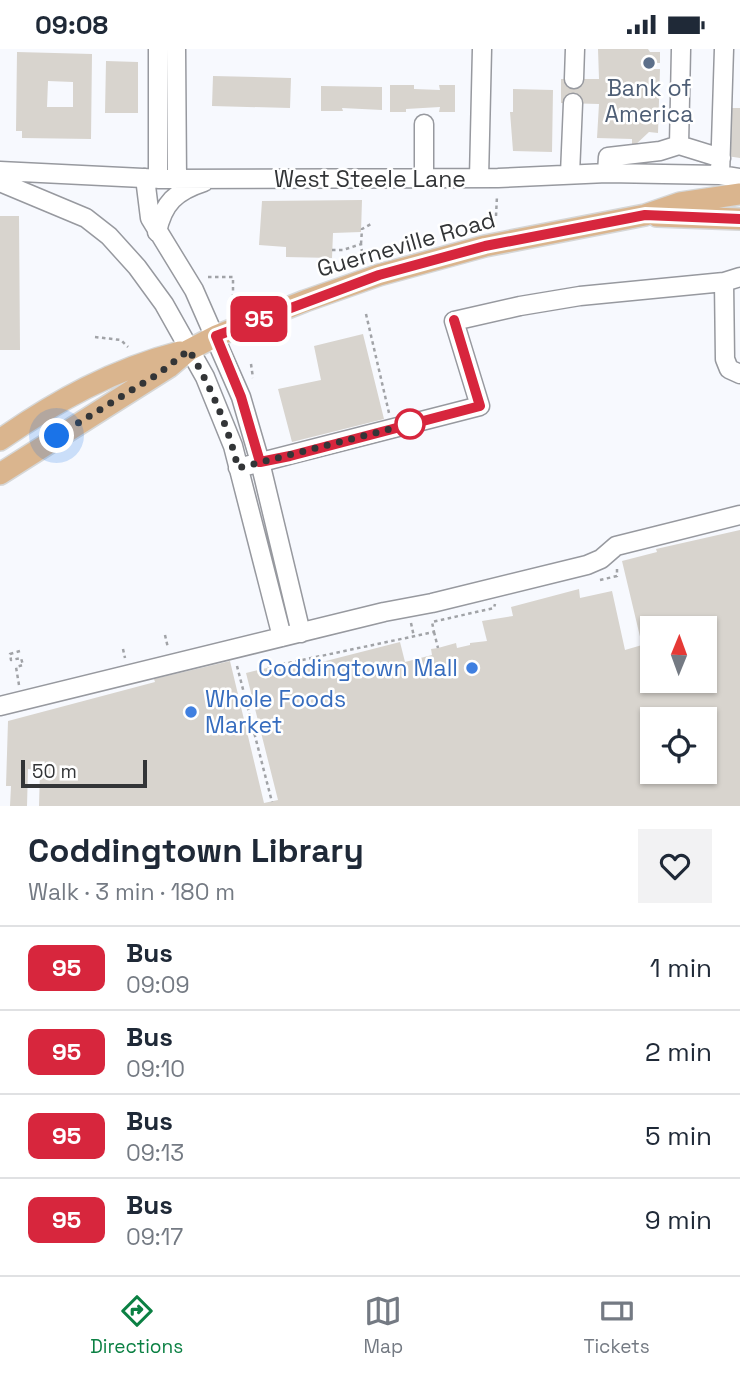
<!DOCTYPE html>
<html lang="en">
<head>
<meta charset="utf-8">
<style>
  :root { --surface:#fff; --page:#f2f2f3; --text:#1f2937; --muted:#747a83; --line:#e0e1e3; --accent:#0b8043 }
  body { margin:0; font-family:"Space Grotesk",sans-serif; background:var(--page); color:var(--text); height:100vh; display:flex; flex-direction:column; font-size:26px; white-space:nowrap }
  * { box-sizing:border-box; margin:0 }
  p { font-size:23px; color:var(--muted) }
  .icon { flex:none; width:38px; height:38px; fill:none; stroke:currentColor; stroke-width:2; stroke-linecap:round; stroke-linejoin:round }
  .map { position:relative; height:757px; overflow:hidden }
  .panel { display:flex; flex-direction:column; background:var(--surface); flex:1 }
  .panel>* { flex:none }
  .badge { padding:0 14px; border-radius:10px; font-size:24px; line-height:46px }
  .needle { width:46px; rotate:1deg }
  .buttons { position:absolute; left:640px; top:567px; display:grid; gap:14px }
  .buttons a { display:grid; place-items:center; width:77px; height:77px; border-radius:0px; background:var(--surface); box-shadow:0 2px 5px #0004; font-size:35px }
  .scale { position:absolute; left:21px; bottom:18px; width:126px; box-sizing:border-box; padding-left:7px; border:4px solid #333537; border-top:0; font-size:19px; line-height:24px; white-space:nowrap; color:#333537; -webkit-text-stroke:5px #fff; paint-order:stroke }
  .you { position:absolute; width:35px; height:35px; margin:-18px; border:5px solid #fff; border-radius:50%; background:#1a73e8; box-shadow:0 0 0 10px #1a73e833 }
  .map>.badge { position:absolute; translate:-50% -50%; box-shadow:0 0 0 4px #fff }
  .round { display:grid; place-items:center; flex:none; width:74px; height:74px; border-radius:0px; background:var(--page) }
  .summary { display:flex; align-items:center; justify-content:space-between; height:119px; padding:0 28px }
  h1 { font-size:33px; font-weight:800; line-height:52px }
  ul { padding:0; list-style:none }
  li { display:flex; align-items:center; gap:21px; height:84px; padding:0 28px; border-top:2px solid var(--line) }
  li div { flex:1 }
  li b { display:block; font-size:26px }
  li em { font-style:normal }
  li .badge { min-width:77px; font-weight:700; text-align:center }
  .status { display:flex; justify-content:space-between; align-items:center; height:49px; padding:0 35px; background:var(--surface); direction:ltr }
  .status svg { height:19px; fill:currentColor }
  .menu { display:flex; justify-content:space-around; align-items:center; height:98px; border-top:2px solid var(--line); background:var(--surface); font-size:19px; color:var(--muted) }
  .menu a { display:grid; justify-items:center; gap:4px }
  .menu .selected { color:var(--accent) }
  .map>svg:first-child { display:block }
  .building { fill:#d8d4ce; fill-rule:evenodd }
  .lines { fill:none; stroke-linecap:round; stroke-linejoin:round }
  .minor-casing { stroke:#97999f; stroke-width:21 }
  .major-casing { stroke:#d6d7d7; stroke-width:24 }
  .path { stroke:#a1a3a7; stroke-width:2.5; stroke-dasharray:3.5 3.5; stroke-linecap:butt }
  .minor { stroke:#fff; stroke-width:18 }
  .major { stroke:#dab58e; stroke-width:21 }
  .line-casing { stroke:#fff; stroke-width:16 }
  .line { stroke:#d7263d; stroke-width:10 }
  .walk { stroke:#333537; stroke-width:7; stroke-dasharray:0 12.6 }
  .service-dot { fill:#5c6f8a; stroke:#fff; stroke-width:2.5 }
  .stop-dot { fill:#fff; stroke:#d7263d; stroke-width:3.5 }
  .shop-dot { fill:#3f7fe0; stroke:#fff; stroke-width:2.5 }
  .labels { text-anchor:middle; stroke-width:5; stroke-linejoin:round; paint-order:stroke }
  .service-label { font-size:23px; fill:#4e5e75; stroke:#fff }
  .street-label { font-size:23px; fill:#333537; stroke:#fff }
  .shop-label { font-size:23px; fill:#366cbe; stroke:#fff; text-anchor:end }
</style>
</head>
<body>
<div class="status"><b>09:08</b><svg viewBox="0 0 49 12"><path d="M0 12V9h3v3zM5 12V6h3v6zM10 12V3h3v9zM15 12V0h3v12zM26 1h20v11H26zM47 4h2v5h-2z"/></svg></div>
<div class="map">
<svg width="740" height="757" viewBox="0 0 740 757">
  <rect width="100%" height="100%" fill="#f7f9fe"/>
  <path class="building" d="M598 0H648L650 3H660V14H654L653 20H660L658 84 649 83 632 99V90L597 89 599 55 561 54V30H599Z
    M17 3 92 5 91 90 22 89V82H16ZM48 32 73 33V58H47Z
    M106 12 138 13V64H105Z
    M213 27 291 29 290 59 212 57Z
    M390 36H414V40L440 41 439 36H455V63H439L440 58 406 60V63H390Z
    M321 37 382 38V61L342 59 343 62H321Z
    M513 40 553 41 552 103 513 102 510 63H513Z
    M728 59H740V109L727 107Z
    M362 151 361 183 333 184 332 209 286 208V198L259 196 262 152Z
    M0 167H19L20 301H0Z
    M363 285 384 370 292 393 278 340 321 331 314 297Z
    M740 481V757H39L40 721 28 720 27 757H10L11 737H6L8 672 155 633 154 630 230 612 264 754 278 751 246 624 279 616 281 622 317 611 318 614 400 593 405 613 432 606 431 600 438 599 456 594 457 599 470 596V594L487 592 482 572 513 567 511 558 579 540 580 549 612 542 625 601 642 596 622 512 657 503 656 500ZM653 579H705V632H653ZM653 670H705V723H653Z"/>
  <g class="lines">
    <g class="minor-casing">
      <path id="minor" d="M158 0V130
        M176 0 177 130
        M574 30 575 0
        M679 96 721 109
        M0 122 163 130 498 129 607 124 720 126 740 129
        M607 124 608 108 660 102 679 96 681 0
        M570 125 573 54
        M720 126 724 0
        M145 129 150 169 194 241 241 348 260 413 301 584
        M424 129V75
        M479 129 482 0
        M0 133 86 169 109 187 137 218 164 255 205 328 233 397 282 588
        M157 183C163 154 176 142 204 133
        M724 233 725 310 729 320 740 325
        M238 419 480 357 454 272 520 257 580 247 724 233 740 228
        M0 657 384 563 432 554 587 516 601 510 616 497 740 466"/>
    </g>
    <g class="major-casing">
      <path id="major" d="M657 167 740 170
        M0 391C56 352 114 320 180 303
        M0 425 169 318 189 301 216 287 305 252 379 226 485 197 645 166 680 154 740 145"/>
    </g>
    <path class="path" d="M496 167 497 147
      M361 195 362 180 373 174
      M332 201H343L361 195 362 203
      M208 228H233V249
      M366 265 389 364
      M95 288 121 291 128 298
      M251 315 253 329
      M600 531 617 527V519
      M411 574 414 588
      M434 583 438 599
      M165 586 168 599
      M123 600 125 609
      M268 610 269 618 434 583 432 573 494 559 495 555
      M237 617 272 753
      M19 636 16 618 23 616 21 609 11 611 10 605 20 602"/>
    <use href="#minor" class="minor"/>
    <use href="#major" class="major"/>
  </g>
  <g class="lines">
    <g class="line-casing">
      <path id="line" d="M454 271 480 357 290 407 260 413 241 348 216 287 379 226 485 197 645 166 740 170"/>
    </g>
    <use href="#line" class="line"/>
    <path class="walk" d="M57 387 158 325 189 301C211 338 228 377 238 419L410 375"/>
  </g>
  <circle class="service-dot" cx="649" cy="14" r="7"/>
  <circle class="stop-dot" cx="410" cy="375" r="14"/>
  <g class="shop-dot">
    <circle cx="472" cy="619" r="7"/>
    <circle cx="191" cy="663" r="7"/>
  </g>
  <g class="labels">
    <g class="service-label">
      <text x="649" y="47">Bank of<tspan x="649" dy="26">America</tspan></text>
    </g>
    <g class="street-label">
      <text x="370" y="138">West Steele Lane</text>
      <text transform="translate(406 195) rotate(-16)" y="8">Guerneville Road</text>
    </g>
    <g class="shop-label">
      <text x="458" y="627">Coddingtown Mall</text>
      <text x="205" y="658" text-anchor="start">Whole Foods<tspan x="205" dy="26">Market</tspan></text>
    </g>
  </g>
</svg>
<div class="buttons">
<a><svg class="needle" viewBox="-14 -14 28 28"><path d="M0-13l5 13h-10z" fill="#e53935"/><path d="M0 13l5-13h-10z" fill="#747a83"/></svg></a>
<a><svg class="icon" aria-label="locate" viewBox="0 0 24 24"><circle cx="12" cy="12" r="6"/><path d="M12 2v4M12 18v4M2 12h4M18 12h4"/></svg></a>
</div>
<div class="scale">50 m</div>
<div class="you" style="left:57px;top:387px"></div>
<b class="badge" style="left:259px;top:270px;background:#d7263d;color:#fff">95</b>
</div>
<section class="panel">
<div class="summary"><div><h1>Coddingtown Library</h1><p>Walk · 3 min · 180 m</p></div><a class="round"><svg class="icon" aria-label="heart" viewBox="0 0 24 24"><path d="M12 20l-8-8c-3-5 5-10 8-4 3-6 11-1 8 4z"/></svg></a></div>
<ul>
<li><span class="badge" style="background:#d7263d;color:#fff">95</span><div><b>Bus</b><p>09:09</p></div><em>1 min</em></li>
<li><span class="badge" style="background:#d7263d;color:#fff">95</span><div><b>Bus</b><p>09:10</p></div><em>2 min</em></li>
<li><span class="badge" style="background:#d7263d;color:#fff">95</span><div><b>Bus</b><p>09:13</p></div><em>5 min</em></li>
<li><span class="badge" style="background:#d7263d;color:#fff">95</span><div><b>Bus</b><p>09:17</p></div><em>9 min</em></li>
</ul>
</section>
<nav class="menu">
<a class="selected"><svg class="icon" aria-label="directions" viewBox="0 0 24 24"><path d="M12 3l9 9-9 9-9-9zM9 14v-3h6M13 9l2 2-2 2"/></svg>Directions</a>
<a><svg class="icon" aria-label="map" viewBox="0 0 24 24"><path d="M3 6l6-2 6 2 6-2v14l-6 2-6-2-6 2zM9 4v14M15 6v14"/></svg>Map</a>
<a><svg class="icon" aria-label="tickets" viewBox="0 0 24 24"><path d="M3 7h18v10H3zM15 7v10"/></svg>Tickets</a>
</nav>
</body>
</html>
